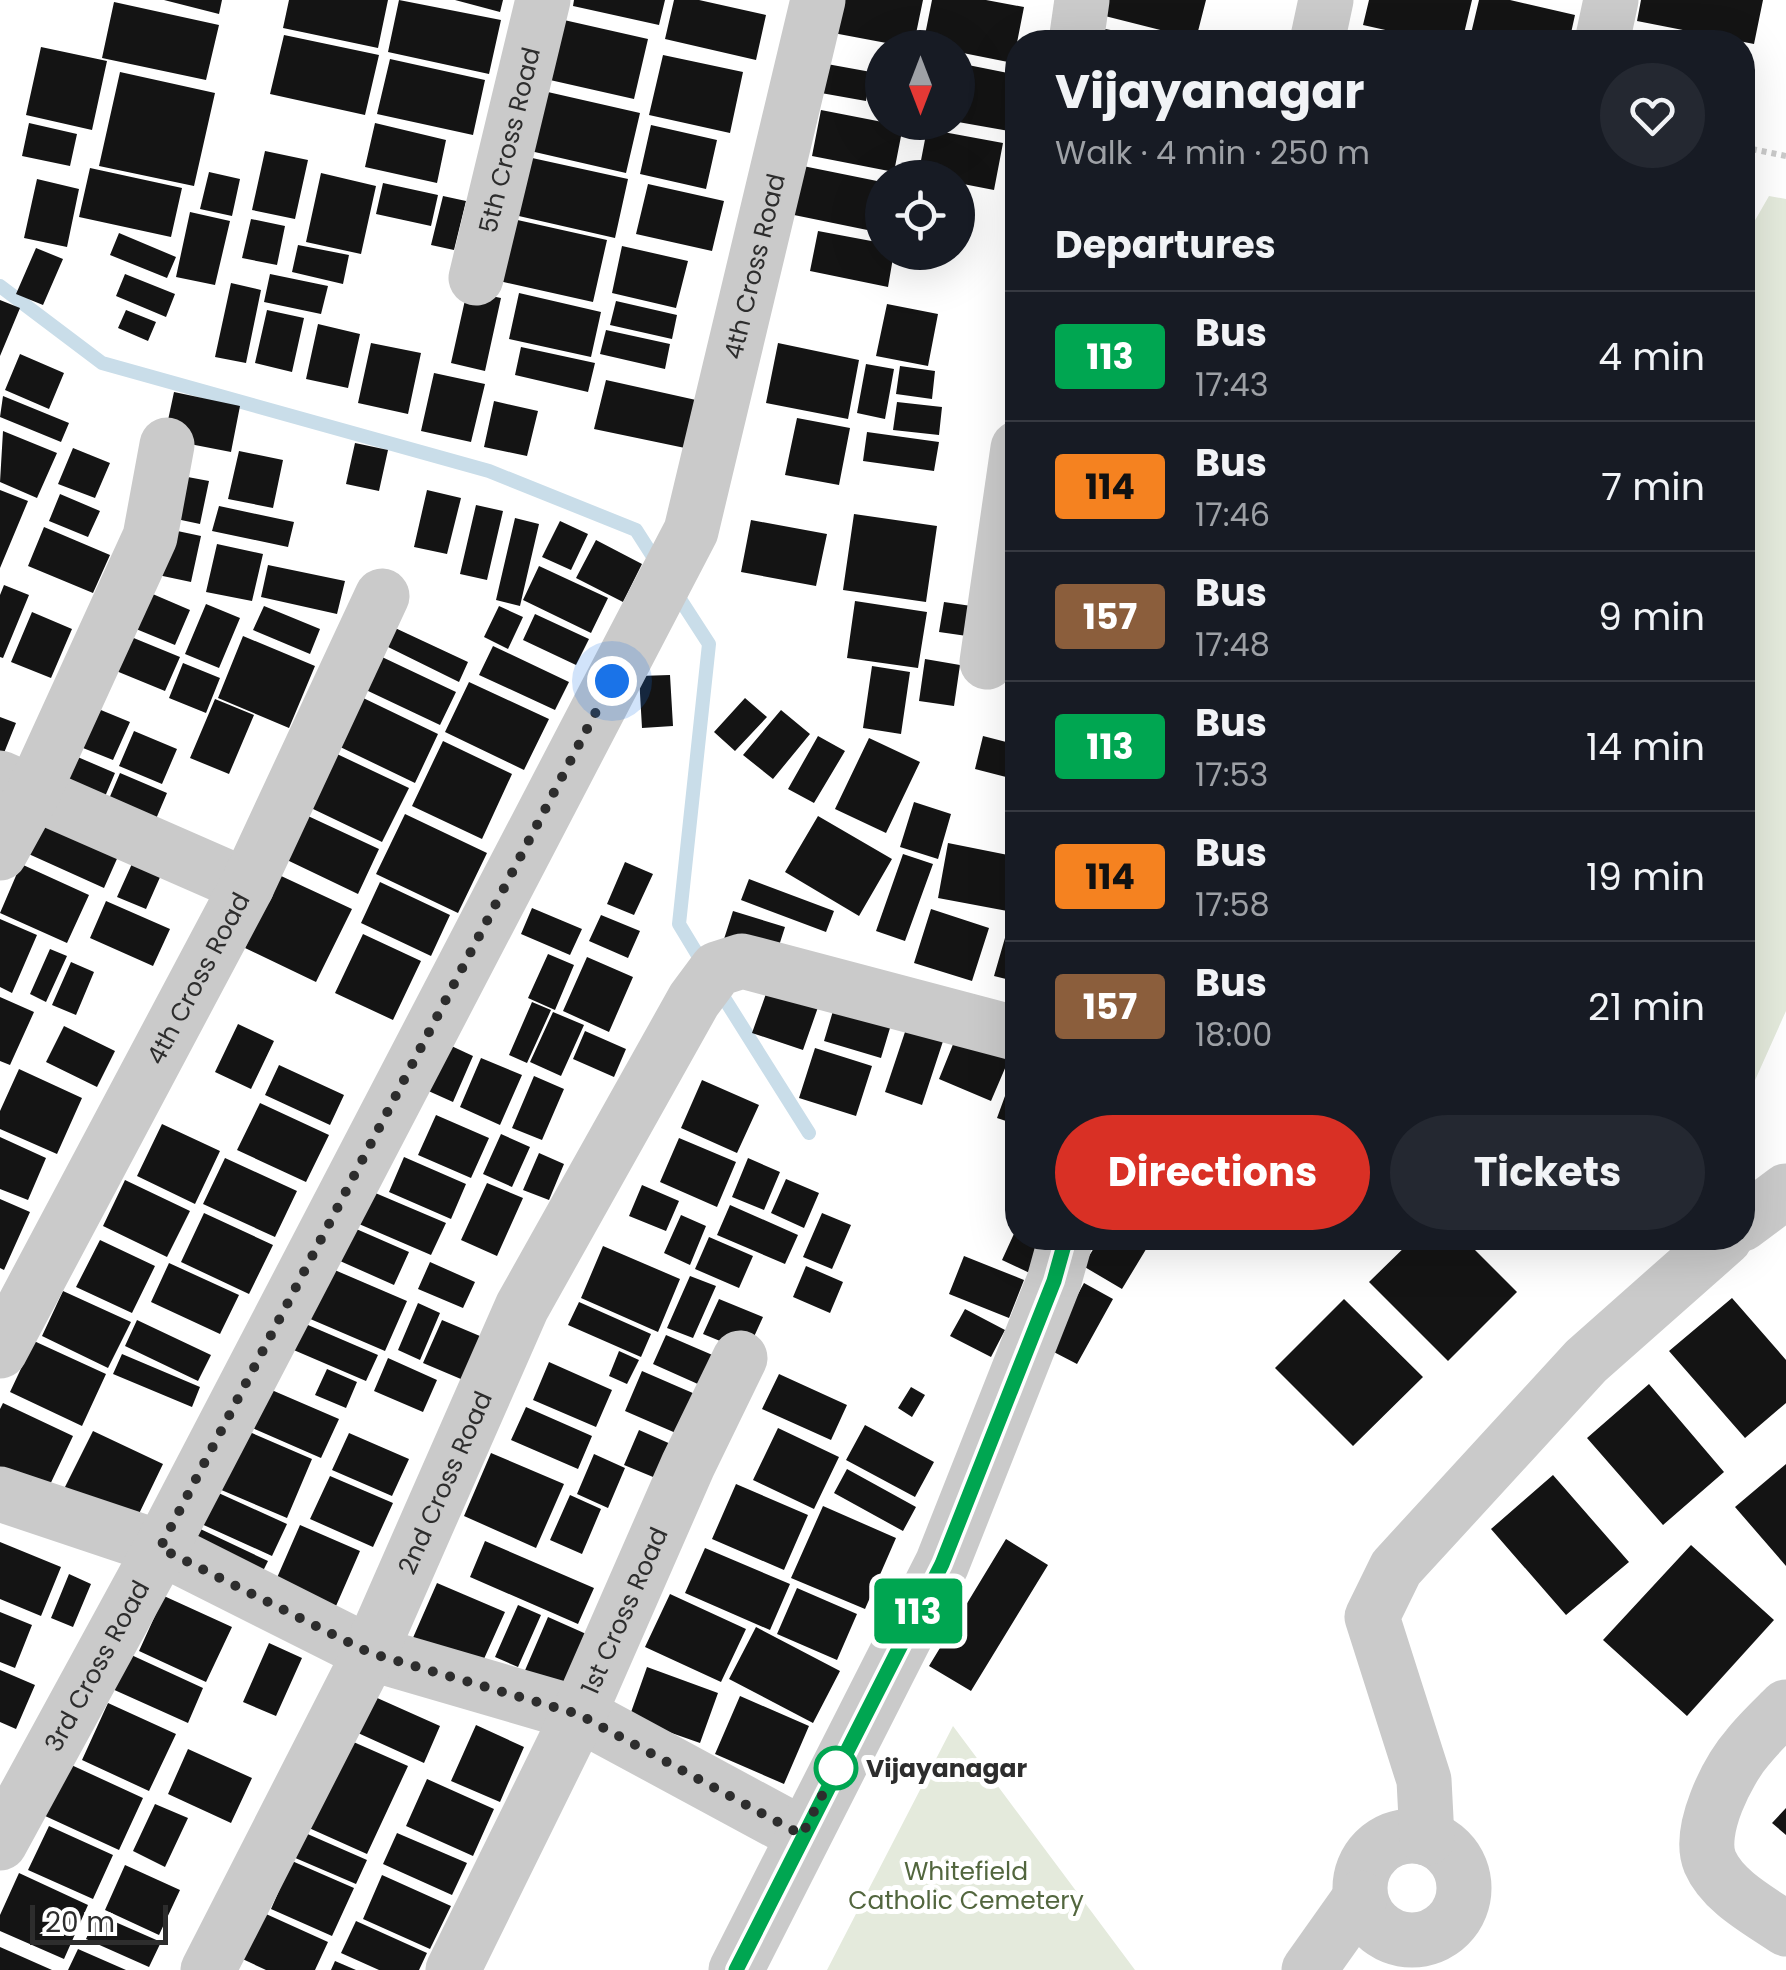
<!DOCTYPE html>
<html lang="en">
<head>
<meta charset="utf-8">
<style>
  :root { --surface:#171b24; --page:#242831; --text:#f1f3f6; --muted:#9ea1a6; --line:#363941; --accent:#d93025 }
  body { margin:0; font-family:Poppins,sans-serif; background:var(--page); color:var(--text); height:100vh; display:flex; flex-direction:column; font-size:38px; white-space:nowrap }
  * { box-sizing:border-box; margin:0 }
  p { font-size:32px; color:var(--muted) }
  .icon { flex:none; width:55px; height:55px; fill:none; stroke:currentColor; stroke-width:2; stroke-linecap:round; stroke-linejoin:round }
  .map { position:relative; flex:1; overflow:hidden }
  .sheet { position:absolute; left:1005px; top:30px; width:750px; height:1220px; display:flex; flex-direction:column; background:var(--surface); border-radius:40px; box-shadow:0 10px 40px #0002 }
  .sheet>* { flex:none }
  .badge { padding:0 20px; border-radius:8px; font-size:35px; line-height:65px }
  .needle { width:65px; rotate:180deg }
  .fabs { position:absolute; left:865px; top:30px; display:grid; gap:20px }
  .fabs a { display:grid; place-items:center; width:110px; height:110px; border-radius:50%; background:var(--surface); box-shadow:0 10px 40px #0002; font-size:50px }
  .scale { position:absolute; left:30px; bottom:25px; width:138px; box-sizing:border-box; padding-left:10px; border:5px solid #2d2d2d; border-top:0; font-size:28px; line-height:35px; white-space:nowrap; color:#2d2d2d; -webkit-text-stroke:8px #fff; paint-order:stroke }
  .you { position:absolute; width:50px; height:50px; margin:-25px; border:8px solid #fff; border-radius:50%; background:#1a73e8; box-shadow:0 0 0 15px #1a73e833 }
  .map>.badge { position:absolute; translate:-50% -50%; box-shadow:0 0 0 5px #fff }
  h2 { padding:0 50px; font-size:38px; line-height:90px }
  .round { display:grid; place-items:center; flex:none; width:105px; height:105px; border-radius:52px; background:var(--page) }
  .head { display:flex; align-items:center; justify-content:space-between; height:170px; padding:0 50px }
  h1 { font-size:48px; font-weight:700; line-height:75px }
  .action { display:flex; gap:20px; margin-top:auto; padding:20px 50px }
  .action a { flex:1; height:115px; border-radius:60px; background:var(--accent); color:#fff; font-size:40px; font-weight:700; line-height:115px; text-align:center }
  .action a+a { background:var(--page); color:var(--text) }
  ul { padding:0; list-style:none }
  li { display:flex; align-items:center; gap:30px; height:130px; padding:0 50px; border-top:2px solid var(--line) }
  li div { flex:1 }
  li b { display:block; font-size:38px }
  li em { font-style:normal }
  li .badge { min-width:110px; font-weight:700; text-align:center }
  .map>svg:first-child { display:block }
  .green { fill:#e4eadc }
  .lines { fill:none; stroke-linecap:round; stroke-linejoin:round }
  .stream { stroke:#c9dde9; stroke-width:14 }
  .building { fill:#141414 }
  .path { stroke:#cacaca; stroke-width:6; stroke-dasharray:5 5; stroke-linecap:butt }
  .minor { stroke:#cacaca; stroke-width:55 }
  .line-casing { stroke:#fff; stroke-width:22 }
  .line { stroke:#00a651; stroke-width:15 }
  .walk { stroke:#2d2d2d; stroke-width:10; stroke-dasharray:0 18 }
  .stop-dot { fill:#fff; stroke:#00a651; stroke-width:5 }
  .labels { text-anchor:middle; stroke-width:10; stroke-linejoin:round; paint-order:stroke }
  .street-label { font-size:25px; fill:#2d2d2d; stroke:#fff }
  .stop-label { font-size:25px; font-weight:bold; fill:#2d2d2d; stroke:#fff; text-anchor:start }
  .park-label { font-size:25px; fill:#52663e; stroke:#fff }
</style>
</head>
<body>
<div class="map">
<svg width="1786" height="1970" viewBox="0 0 1786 1970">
  <rect width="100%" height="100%" fill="#fff"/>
  <path class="green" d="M1769 196 1786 199V1011L1743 1107 1742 243Z
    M953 1726 1135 1970H827Z"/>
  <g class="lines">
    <path class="stream" d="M0 286 102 363 489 471 636 530 659 566
      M676 593 709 644 679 924 705 967
      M719 990 809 1133"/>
  </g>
  <path class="building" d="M164 0H222L219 14Z
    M289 0H388L378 48 283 28Z
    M399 0 501 20 489 74 388 52Z
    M455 0H503L500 12Z
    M574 0H665L659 25 573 6Z
    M674 0H699L766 15 756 60 665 39Z
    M834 0H923L913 48 828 32Z
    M932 0H986L1024 7 1013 63 958 52V48L923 45Z
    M1105 0H1206L1196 39 1101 15Z
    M1369 0H1472L1462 42H1439L1363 25Z
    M1479 0H1510L1575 15 1569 42H1469Z
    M1641 0H1763L1754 44 1637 21Z
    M114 2 219 25 206 80 102 58Z
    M564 20 648 39 634 99 550 80Z
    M1100 28 1169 41V42H1097Z
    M1368 32 1408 41V42H1365Z
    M284 35 379 55 365 115 270 94Z
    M41 47 107 61 92 130 26 115Z
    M663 55 743 72 730 133 649 115Z
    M390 59 485 80 473 135 377 114Z
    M958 63 1018 75 1009 131 958 122Z
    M827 64 871 72 866 101 821 93Z
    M120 72 215 93 194 186 99 166Z
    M539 90 640 113 626 173 526 150Z
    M821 110 903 126 894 172 812 156Z
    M29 123 77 134 70 166 22 156Z
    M375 123 446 140 437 183 365 167Z
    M651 125 717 140 706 189 640 174Z
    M927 129 1003 143 994 190 958 183V178L918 176Z
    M265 151 308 160 295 219 252 210Z
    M523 156 628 179 615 238 510 214Z
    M803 166 882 182V233L794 215Z
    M90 168 182 188 171 237 79 217Z
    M209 172 240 179 232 216 200 209Z
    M321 173 376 186 361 254 306 242Z
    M37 179 79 189 67 247 24 238Z
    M383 183 438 195 431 226 376 214Z
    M648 184 724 201 712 251 636 234Z
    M443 196 466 201 454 250 431 245Z
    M190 212 230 221 215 285 176 277Z
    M251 219 285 226 277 265 242 258Z
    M513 219 607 240 593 302 499 281Z
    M818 231 882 243V252H894L888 287 810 271Z
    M119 233 176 257 167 278 110 255Z
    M298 245 349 255 343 284 292 272Z
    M622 246 688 261 676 308 612 293Z
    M36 248 63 259 43 305 16 294Z
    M125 274 175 294 166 317 116 296Z
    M270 274 328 286 321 314 264 302Z
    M231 283 261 290 246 363 215 357Z
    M467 291 501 298 485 371 451 363Z
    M519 293 601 312 591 357 509 339Z
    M0 300 20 308 0 356Z
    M616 301 677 315 672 339 610 325Z
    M887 304 938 314 928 366 876 356Z
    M126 310 156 322 148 341 118 328Z
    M267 310 304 318 292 372 255 363Z
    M318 324 360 334 348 388 306 379Z
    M606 330 670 344 665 369 600 354Z
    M371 343 421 353 408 414 358 403Z
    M778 343 859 360 848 419 766 403Z
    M521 347 595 363 588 392 515 375Z
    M20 354 64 373 49 409 5 390Z
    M866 364 894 369 885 419 857 413Z
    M900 366 935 371 932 399 896 394Z
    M434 373 485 384 471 442 421 431Z
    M606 380 696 400 685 448 594 429Z
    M174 392 240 406 231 452 164 439Z
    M3 396 69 423 61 442 0 417Z
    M494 401 538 411 527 456 484 447Z
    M897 402 942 407 939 435 893 430Z
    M797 418 850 428 839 485 785 475Z
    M3 431 57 453 37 498 0 482Z
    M867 432 939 442 934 471 863 461Z
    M355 443 388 450 379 491 346 484Z
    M73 448 110 463 95 498 58 484Z
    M239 451 283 460 273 508 228 499Z
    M177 475 209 481 200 524 167 517Z
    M0 490 28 501 0 568Z
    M427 490 461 498 447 554 414 547Z
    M60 494 100 511 88 537 49 521Z
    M476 505 503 511 487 580 460 574Z
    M219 506 294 522 288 547 212 531Z
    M854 514 937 526 926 602 843 590Z
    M515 518 539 524 520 606 496 600Z
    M751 520 827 534 816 586 741 572Z
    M560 521 588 534 571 570 542 557Z
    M44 527 110 555 93 593 28 566Z
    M168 529 201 536 191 582 158 575Z
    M596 540 642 564 623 602 576 578Z
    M217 544 263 554 252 601 206 592Z
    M268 565 345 581 337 614 261 597Z
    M539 566 608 598 591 633 523 600Z
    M4 585 29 595 3 658 0 657V595Z
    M134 586 190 610 175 645 119 622Z
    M855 601 927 612 918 668 847 658Z
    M944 602 985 608 981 638 939 632Z
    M206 604 240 618 219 668 185 654Z
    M264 606 320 629 310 654 253 630Z
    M499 606 523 617 508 649 484 637Z
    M32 612 72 629 51 678 11 662Z
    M535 614 589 639 576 665 523 640Z
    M393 627 468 662 459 682 384 645Z
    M119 632 180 657 165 691 104 666Z
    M243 636 315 666 289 728 218 698Z
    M493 646 569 682 555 710 479 675Z
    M382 657 456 692 440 725 366 690Z
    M925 659 960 665 954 706 919 701Z
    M183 663 220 678 206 713 169 698Z
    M872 666 910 672 901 734 863 728Z
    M670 675 673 726 642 728 639 676Z
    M469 682 549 719 524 770 445 732Z
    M357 695 438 734 415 783 334 744Z
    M745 698 767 717 735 751 714 732Z
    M215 699 254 715 229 774 190 758Z
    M79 701 130 722 113 760 63 740Z
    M781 710 810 734 773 779 743 755Z
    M0 717 16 723 0 763Z
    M134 731 177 749 162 784 119 766Z
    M818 736 845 751 814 803 788 789Z
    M983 736 1014 744 1006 777 975 769Z
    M869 738 920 762 886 833 835 809Z
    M443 741 512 774 482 839 412 806Z
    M59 749 115 773 98 813 42 790Z
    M337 754 409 788 382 842 311 808Z
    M120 773 167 793 150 833 103 813Z
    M914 802 951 814 938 859 900 847Z
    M42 807 124 843 104 888 22 851Z
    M405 814 487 853 458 913 376 874Z
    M308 816 379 849 358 894 287 860Z
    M818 816 892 859 859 916 785 872Z
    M948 843 1018 857V913L938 898Z
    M140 846 168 859 146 909 117 897Z
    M903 854 933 864 905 941 876 931Z
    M625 862 653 874 634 915 607 904Z
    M21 864 89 895 67 943 0 913Z
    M279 875 352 909 316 982 245 948Z
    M749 879 834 911 826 932 741 900Z
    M380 882 450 915 431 956 361 923Z
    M106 901 170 929 153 966 90 938Z
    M532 908 582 929 570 955 521 934Z
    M931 909 989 928 972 981 914 963Z
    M733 911 785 927 776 955 724 939Z
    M601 915 640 931 628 958 589 941Z
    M0 919 37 935 12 993 0 987Z
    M1009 924 1018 926V982L994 976Z
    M363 934 421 961 393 1020 335 993Z
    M50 949 67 956 46 1002 30 994Z
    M548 954 574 965 555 1010 528 998Z
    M587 957 633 977 609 1032 563 1011Z
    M71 962 94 972 76 1015 52 1005Z
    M772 977 823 993 803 1050 752 1033Z
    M839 991 896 1008 881 1058 824 1041Z
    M0 997 34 1012 10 1065 0 1061Z
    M532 1002 551 1010 527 1063 509 1055Z
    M553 1012 584 1025 561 1076 530 1062Z
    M911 1014 948 1026 922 1105 885 1092Z
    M238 1024 274 1041 251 1089 215 1072Z
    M64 1026 115 1051 97 1087 46 1062Z
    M585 1031 626 1049 614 1077 573 1059Z
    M956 1037 1009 1059 991 1101 939 1079Z
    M445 1043 473 1056 453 1102 424 1089Z
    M815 1048 872 1066 856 1116 799 1098Z
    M481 1058 522 1075 500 1125 460 1107Z
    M1017 1063H1018V1125L997 1118Z
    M279 1065 344 1095 330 1125 265 1095Z
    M19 1069 82 1098 57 1154 0 1129V1111Z
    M534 1076 564 1089 542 1140 512 1128Z
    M702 1080 759 1105 737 1153 681 1128Z
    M260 1103 329 1135 306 1182 237 1150Z
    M436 1115 489 1138 471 1178 418 1155Z
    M162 1124 220 1151 195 1204 137 1176Z
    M501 1134 530 1147 512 1187 483 1174Z
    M0 1137 46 1158 28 1200 0 1189Z
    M679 1138 736 1162 717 1207 660 1182Z
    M539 1153 564 1164 549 1200 523 1190Z
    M404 1157 466 1184 451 1219 389 1192Z
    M225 1158 297 1191 275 1237 203 1204Z
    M748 1158 780 1172 764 1210 732 1197Z
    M786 1179 819 1193 804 1228 771 1213Z
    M125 1180 190 1211 167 1257 103 1226Z
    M487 1183 523 1198 497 1256 461 1240Z
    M642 1185 679 1201 666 1231 629 1216Z
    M373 1192 446 1223 431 1255 359 1224Z
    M0 1199 30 1212 4 1270 0 1268Z
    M730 1205 798 1235 785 1264 717 1235Z
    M204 1213 273 1245 249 1294 181 1262Z
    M822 1213 851 1225 832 1269 803 1257Z
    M681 1215 706 1226 690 1265 664 1253Z
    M1018 1225V1238H1050L1034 1275 1002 1260Z
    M354 1228 409 1252 394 1285 340 1261Z
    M709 1237 753 1256 739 1288 695 1269Z
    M1100 1238H1133L1148 1246 1122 1289 1083 1266Z
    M1414 1238H1463L1517 1292 1448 1361 1369 1282Z
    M100 1240 155 1266 132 1313 76 1287Z
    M603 1246 680 1279 658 1332 581 1298Z
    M964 1256 1024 1280 1009 1318 949 1294Z
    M430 1262 475 1282 463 1308 418 1289Z
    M169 1263 239 1295 220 1334 151 1302Z
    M323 1265 407 1301 385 1351 301 1315Z
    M806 1266 843 1282 830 1313 793 1297Z
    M690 1276 716 1286 693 1338 667 1328Z
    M1084 1283 1113 1299 1077 1364 1048 1349Z
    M63 1291 131 1322 108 1368 42 1336Z
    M1732 1298 1786 1360V1403L1745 1438 1669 1351Z
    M719 1299 763 1317 747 1352 703 1334Z
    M1344 1299 1423 1377 1353 1446 1275 1368Z
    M579 1302 651 1334 641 1357 568 1325Z
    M418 1303 440 1313 420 1360 398 1350Z
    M965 1309 1005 1330 991 1357 950 1336Z
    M137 1320 211 1355 198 1381 125 1346Z
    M442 1320 487 1339 468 1382 423 1363Z
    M301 1322 378 1355 366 1381 289 1348Z
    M666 1335 731 1363 718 1393 653 1364Z
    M34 1341 106 1374 82 1426 10 1392Z
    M619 1351 639 1360 627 1384 609 1376Z
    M122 1354 200 1387 192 1407 113 1374Z
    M388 1358 437 1380 423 1412 374 1391Z
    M549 1362 612 1390 596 1427 533 1400Z
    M327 1369 357 1382 346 1408 315 1395Z
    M642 1371 702 1397 685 1437 625 1411Z
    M779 1374 847 1405 831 1440 762 1409Z
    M1649 1384 1724 1472 1663 1525 1587 1438Z
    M911 1387 925 1395 912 1417 898 1408Z
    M267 1388 339 1419 321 1458 250 1427Z
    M3 1403 73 1436 47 1491 0 1468V1409Z
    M526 1407 592 1436 578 1469 511 1440Z
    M865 1425 934 1462 915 1497 846 1460Z
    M238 1427 312 1459 287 1518 212 1486Z
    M778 1428 839 1457 814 1509 753 1480Z
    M639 1430 673 1445 658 1479 624 1465Z
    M93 1431 163 1464 135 1522 64 1489Z
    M349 1433 409 1459 392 1496 332 1470Z
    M491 1453 564 1484 536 1548 464 1516Z
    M594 1454 625 1468 608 1508 577 1494Z
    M1786 1464V1566L1735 1507Z
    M847 1469 916 1507 903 1531 834 1493Z
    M1553 1475 1629 1562 1566 1615 1491 1529Z
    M330 1476 393 1503 373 1547 310 1519Z
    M736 1484 808 1515 784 1570 712 1539Z
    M212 1490 287 1524 272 1556 197 1522Z
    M570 1495 601 1509 582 1554 550 1540Z
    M823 1506 896 1538 865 1609 791 1578Z
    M300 1525 360 1551 336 1606 276 1580Z
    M194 1526 268 1561 259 1579 185 1544Z
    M1006 1539 1048 1565 971 1691 929 1666Z
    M485 1541 594 1588 578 1624 470 1577Z
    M0 1542 61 1567 41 1616 0 1599Z
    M1691 1545 1774 1620 1687 1716 1603 1640Z
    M705 1548 790 1584 770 1630 685 1593Z
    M69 1574 91 1584 73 1627 51 1618Z
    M437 1583 505 1612 479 1670 412 1640Z
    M797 1588 857 1614 837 1660 777 1634Z
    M670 1594 746 1629 721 1682 645 1647Z
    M164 1596 232 1627 206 1682 139 1651Z
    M518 1605 541 1615 518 1667 495 1657Z
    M0 1612 32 1625 15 1668 0 1662Z
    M548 1617 593 1637 568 1694 523 1675Z
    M756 1627 840 1671 813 1723 729 1679Z
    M269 1643 302 1658 276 1716 243 1702Z
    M127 1653 203 1688 188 1723 110 1688Z
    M647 1667 718 1693 700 1743 629 1718Z
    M0 1670 35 1685 16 1729 0 1722Z
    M740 1696 809 1726 784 1784 715 1754Z
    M375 1697 440 1726 424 1763 358 1733Z
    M108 1703 176 1734 149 1791 82 1760Z
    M476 1725 524 1747 500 1802 451 1781Z
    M349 1740 408 1766 367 1854 309 1828Z
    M188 1749 252 1778 231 1823 168 1794Z
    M67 1763 143 1798 119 1850 43 1815Z
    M427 1779 494 1809 473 1856 406 1826Z
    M155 1804 188 1818 165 1867 133 1851Z
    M1786 1808V1835L1772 1823Z
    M49 1826 113 1855 93 1899 28 1870Z
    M303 1832 367 1860 356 1884 293 1857Z
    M397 1833 467 1863 452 1895 383 1864Z
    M292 1861 354 1888 332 1936 271 1909Z
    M125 1865 180 1890 159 1935 105 1910Z
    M19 1873 88 1905 64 1959 0 1931V1915Z
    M382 1875 451 1906 430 1949 363 1919Z
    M255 1909 328 1942 315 1970H266L234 1955Z
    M97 1914 161 1942 149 1967 86 1939Z
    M356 1921 427 1953 419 1970H379L341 1953Z
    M0 1947 52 1970H0Z
    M78 1949 126 1970H68Z
    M335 1961 356 1970H331Z"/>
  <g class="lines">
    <path class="path" d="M1742 147 1786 156"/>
    <g class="minor">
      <path d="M1076 42 1082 0"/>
      <path d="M1317 42 1326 0"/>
      <path d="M1602 42 1611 0"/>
      <path id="s1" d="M476 278 543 0"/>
      <path d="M987 662 1018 448"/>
      <path d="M0 778 247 886"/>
      <path d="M0 853 33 793 150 537 167 445"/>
      <path d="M1742 1224 1786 1191"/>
      <path id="s2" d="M0 1351 247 886 382 596"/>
      <path d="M0 1494 161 1548 370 1653 579 1714 803 1835"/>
      <path d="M1786 1707C1773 1720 1759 1733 1748 1747 1727 1771 1697 1831 1710 1862 1723 1892 1760 1911 1786 1929"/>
      <circle cx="1412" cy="1888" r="52"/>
      <path d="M1427 1838 1424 1780 1372 1617 1396 1568 1586 1361 1725 1238"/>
      <path id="s3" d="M0 1843 161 1548 691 531 818 0"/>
      <path id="s4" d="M208 1970 370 1653 522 1307 694 1000 717 969 742 961 1018 1034"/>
      <path id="s5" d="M453 1970 579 1714 688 1465 740 1358"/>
      <path d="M736 1970 942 1564 1054 1281 1066 1238"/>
      <path d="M1309 1970 1360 1898"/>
    </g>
  </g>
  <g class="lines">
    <g class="line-casing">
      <path id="line" d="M736 1970 942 1564 1054 1281 1066 1238"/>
    </g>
    <use href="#line" class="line"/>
    <path class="walk" d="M612 681 160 1548 370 1653 578 1714 802 1835 836 1768"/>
  </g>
  <circle class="stop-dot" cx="836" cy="1768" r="20"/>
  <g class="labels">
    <g class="street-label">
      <text dy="9" stroke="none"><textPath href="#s1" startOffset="142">5th Cross Road</textPath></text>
      <text dy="9" stroke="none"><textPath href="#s3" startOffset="1755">4th Cross Road</textPath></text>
      <text dy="9" stroke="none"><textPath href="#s2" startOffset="422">4th Cross Road</textPath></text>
      <text dy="9" stroke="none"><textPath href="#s4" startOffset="542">2nd Cross Road</textPath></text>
      <text dy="9" stroke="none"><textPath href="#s5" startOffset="398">1st Cross Road</textPath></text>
      <text dy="9" stroke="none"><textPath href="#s3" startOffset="202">3rd Cross Road</textPath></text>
    </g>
    <g class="stop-label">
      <text x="866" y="1777">Vijayanagar</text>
    </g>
    <g class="park-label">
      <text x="966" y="1880">Whitefield<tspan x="966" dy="29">Catholic Cemetery</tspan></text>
    </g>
  </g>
</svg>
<div class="fabs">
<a><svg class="needle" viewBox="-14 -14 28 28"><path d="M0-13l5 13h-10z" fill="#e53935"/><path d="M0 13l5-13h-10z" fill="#9ea1a6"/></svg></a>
<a><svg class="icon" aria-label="locate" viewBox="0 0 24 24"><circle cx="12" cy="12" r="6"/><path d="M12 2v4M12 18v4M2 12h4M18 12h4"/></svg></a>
</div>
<div class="scale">20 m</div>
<div class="you" style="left:612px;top:681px"></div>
<b class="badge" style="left:918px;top:1611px;background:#00a651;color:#fff">113</b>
<section class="sheet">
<div class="head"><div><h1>Vijayanagar</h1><p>Walk · 4 min · 250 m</p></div><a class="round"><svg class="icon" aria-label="heart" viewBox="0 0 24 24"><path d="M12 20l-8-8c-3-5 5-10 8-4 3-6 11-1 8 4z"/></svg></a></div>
<h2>Departures</h2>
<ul>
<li><span class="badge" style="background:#00a651;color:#fff">113</span><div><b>Bus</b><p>17:43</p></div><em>4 min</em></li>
<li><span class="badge" style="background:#f58220;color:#111">114</span><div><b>Bus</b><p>17:46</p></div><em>7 min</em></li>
<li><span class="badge" style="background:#8b5e3c;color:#fff">157</span><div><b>Bus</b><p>17:48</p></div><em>9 min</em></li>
<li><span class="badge" style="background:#00a651;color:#fff">113</span><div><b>Bus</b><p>17:53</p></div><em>14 min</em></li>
<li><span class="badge" style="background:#f58220;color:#111">114</span><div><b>Bus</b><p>17:58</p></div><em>19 min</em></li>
<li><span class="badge" style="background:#8b5e3c;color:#fff">157</span><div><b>Bus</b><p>18:00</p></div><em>21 min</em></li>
</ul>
<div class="action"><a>Directions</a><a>Tickets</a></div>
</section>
</div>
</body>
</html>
